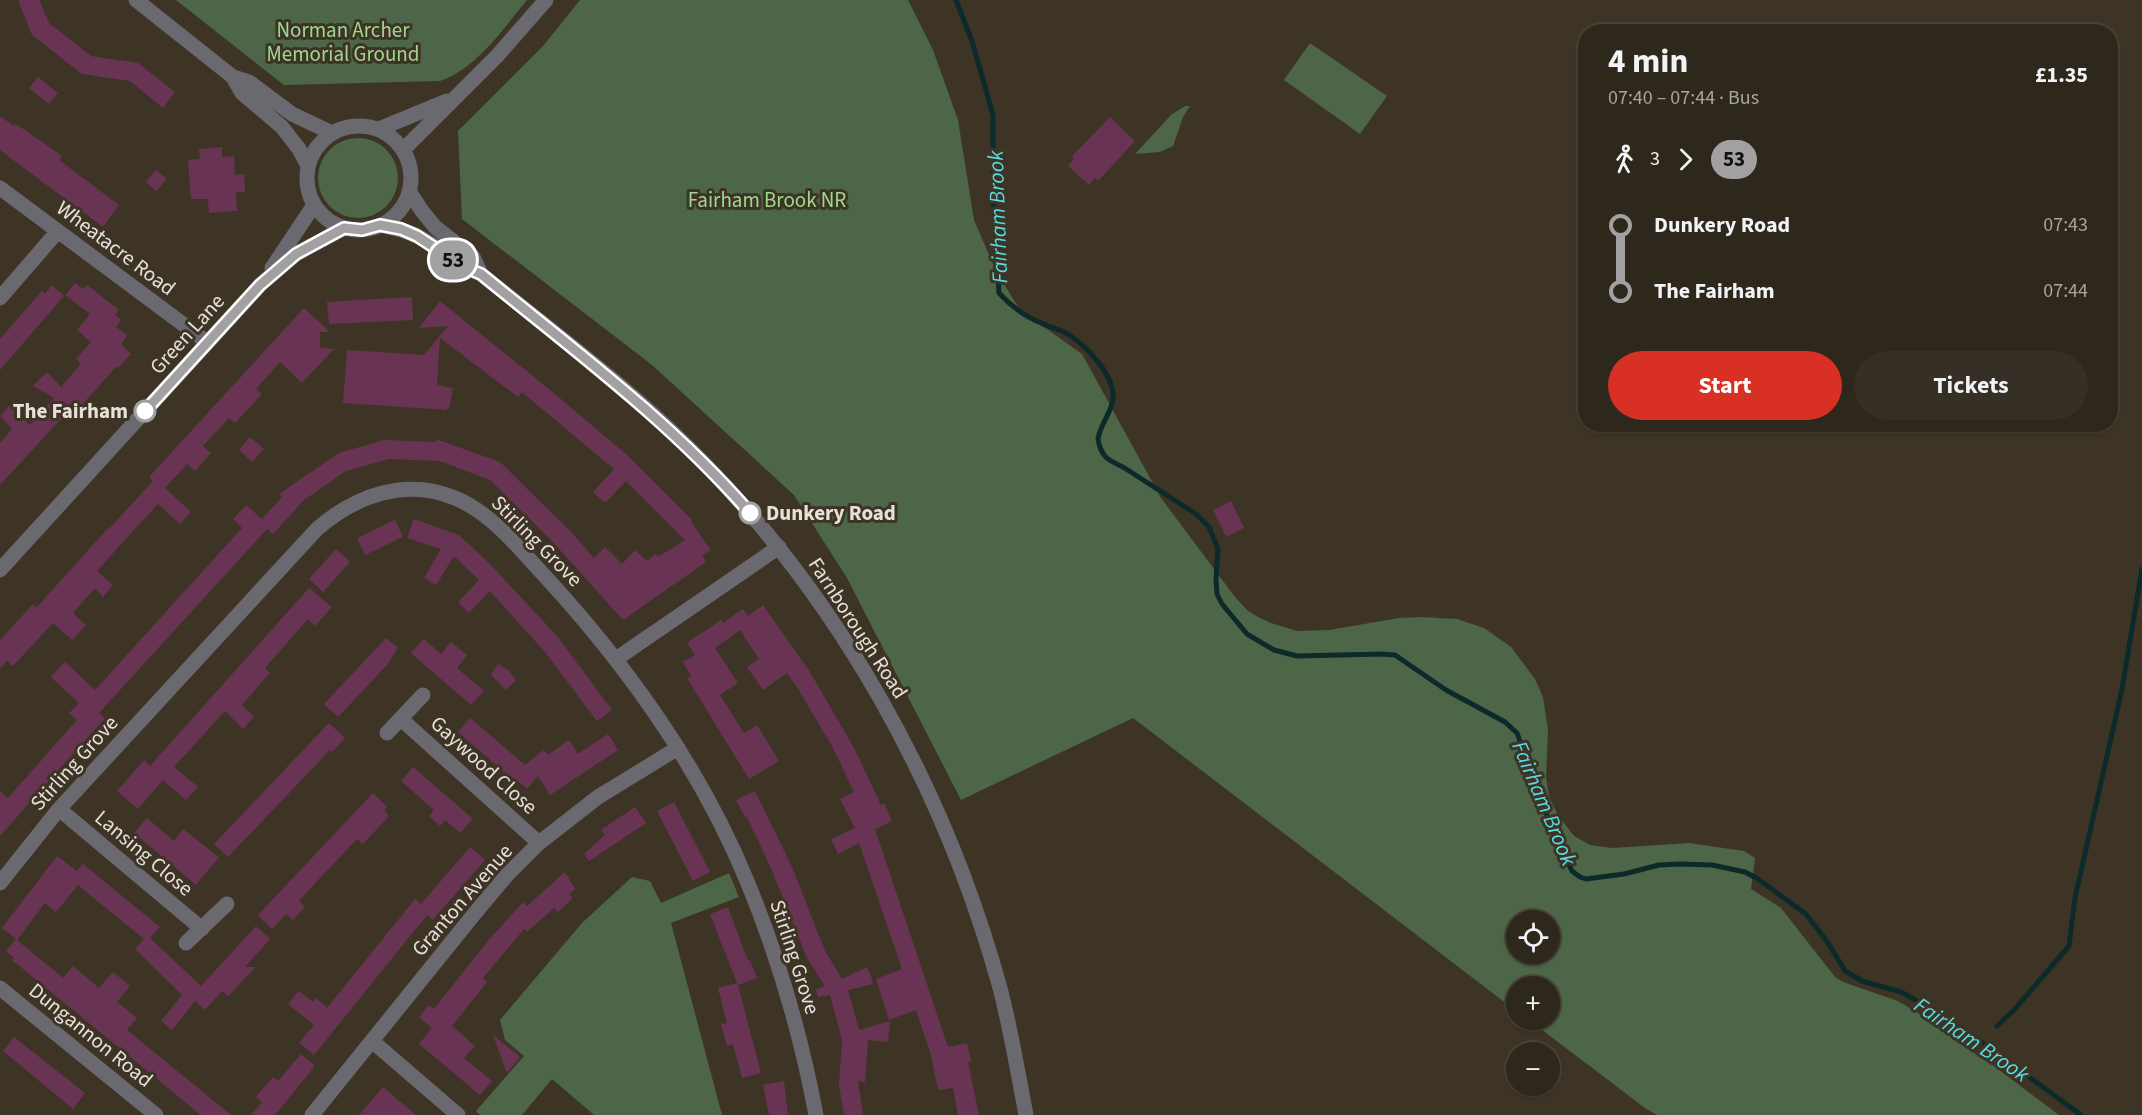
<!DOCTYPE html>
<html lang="en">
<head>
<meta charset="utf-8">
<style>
  :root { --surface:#2e271c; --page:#362f25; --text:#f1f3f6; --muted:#a7a5a3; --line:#49443b; --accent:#d93025 }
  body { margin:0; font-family:"Source Sans 3",sans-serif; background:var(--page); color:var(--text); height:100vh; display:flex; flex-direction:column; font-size:22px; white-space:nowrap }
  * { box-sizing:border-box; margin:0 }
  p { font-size:20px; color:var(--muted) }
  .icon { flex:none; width:33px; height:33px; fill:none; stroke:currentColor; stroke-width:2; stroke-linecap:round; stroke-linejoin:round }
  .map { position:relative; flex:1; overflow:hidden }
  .side { position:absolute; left:1578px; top:24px; width:540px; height:408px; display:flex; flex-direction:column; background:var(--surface); border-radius:24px; box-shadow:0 2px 4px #0004,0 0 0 2px var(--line) }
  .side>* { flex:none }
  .badge { padding:0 12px; border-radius:20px; font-size:21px; line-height:39px }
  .tools { position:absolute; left:1506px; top:910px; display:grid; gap:12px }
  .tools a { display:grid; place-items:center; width:54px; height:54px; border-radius:50%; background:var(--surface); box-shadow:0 2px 4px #0004,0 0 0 2px var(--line); font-size:30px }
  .map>.badge { position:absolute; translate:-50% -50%; box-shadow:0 0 0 3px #fff }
  .legs { display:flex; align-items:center; gap:9px; height:66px; padding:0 30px; font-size:20px }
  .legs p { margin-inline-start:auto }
  .headline { display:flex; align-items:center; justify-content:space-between; height:102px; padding:0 30px }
  h1 { font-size:33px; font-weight:700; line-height:45px }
  .button { display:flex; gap:12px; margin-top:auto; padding:12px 30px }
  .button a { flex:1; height:69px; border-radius:36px; background:var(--accent); color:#fff; font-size:24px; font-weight:700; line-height:69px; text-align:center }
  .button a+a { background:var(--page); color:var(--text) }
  ul { padding:0 30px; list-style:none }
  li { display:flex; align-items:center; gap:21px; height:66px; font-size:22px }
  li i { display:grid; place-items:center; width:9px; height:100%; margin:0 8px; background:currentColor }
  li i::after { content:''; width:15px; height:15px; margin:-8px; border:4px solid; border-radius:50%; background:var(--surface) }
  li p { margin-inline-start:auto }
  li:first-child i { background:linear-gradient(#0000 50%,currentColor 0) }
  li:last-child i { background:linear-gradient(currentColor 50%,#0000 0) }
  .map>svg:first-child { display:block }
  .green { fill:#4d6647; fill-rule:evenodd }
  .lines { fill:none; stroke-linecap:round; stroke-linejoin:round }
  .stream { stroke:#0d2a2b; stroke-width:5 }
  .building { fill:#693453 }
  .minor { stroke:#6b6970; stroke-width:15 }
  .tertiary { stroke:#6b6970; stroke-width:15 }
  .line-1-casing { stroke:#fff; stroke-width:14 }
  .line-1 { stroke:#a2a0a0; stroke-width:9 }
  .stop-1-dot { fill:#fff; stroke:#a2a0a0; stroke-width:3 }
  .labels { text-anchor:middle; stroke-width:6; stroke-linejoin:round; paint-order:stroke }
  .park-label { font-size:21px; fill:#9ed88f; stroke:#3d3426 }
  .street-label { font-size:21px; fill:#e7e1d9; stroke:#3d3426 }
  .stop-label { font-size:21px; font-weight:bold; fill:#e7e1d9; stroke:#3d3426; text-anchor:end }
  .water-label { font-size:22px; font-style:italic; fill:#56dce3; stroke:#3d3426 }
</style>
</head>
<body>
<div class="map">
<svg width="2142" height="1115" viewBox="0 0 2142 1115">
  <rect width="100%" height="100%" fill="#3d3426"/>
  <path class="green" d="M176 0H527C503 29 477 68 440 81L284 85Z
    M580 0H908L933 50 958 120 974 220 996 271 1020 310 1082 354 1161 498 1235 597 1248 611 1260 618 1271 623 1297 631 1329 630 1399 618 1422 617 1457 619 1484 628 1511 647 1535 679 1543 697 1548 730 1546 777 1549 797 1558 815 1574 836 1590 845 1612 848 1689 843 1744 851 1755 858 1751 889 1781 908 1835 977 1843 982 1898 1001 1918 1013 1960 1044 1994 1066 2059 1115H1657L1645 1108 1529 1020H1550V987H1516V1011L1133 718 961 800 847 578 794 495 652 365 462 219 458 131 543 46ZM1516 921H1550V954H1516Z
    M1310 43 1387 96 1360 134 1284 80Z
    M1185 106H1190L1183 117 1173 146 1160 152 1135 154 1171 115Z
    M318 178a40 40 0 1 1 80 0a40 40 0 1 1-80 0Z
    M729 873 739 897 671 923 722 1115H594L552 1079 522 1115H480L476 1111 524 1056 505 1040 500 1020 582 923 632 877 650 881 661 903Z"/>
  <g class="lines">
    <path class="stream" d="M956 0 972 41 993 115V194L999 293C1010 305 1026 317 1041 323 1051 328 1061 329 1071 336 1088 348 1116 377 1113 400 1111 413 1100 425 1098 439 1101 457 1108 460 1123 467L1196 514 1209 527 1218 549 1216 579 1217 594 1222 604 1247 634 1274 650 1297 656 1382 654 1395 655 1446 690 1505 722 1517 733 1549 821 1572 871 1580 877 1586 879 1624 874 1659 865 1680 864 1712 865 1745 872 1758 879 1806 914 1828 943 1845 971 1862 981 1901 992 1942 1014 1960 1031 1980 1041 2081 1115
      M1997 1026 2014 1010 2069 946 2075 898 2122 689 2142 569"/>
  </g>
  <path class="building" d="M18 0H39L49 23 91 56 138 63 175 92 163 108 130 81 82 74 32 35Z
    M38 77 58 93 49 104 29 88Z
    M0 116 14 126 16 124 62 156 59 160 119 205 103 227 0 150Z
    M1110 117 1135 141 1098 181 1095 178 1089 185 1068 166 1074 159 1072 156Z
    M222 147V157L234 156 235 175 244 174 245 192H236L237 211 209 213 208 199H191L188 160 200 159 199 149Z
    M156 170 167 179 156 191 146 182Z
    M75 283 83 289 87 285 119 310 115 315 121 320 116 327 127 335 121 344 131 354 118 368 116 367 80 407 84 410 81 413 71 408 0 485V443L12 429 0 416 9 406 30 425 54 398 33 386 47 372 61 387 81 364 76 359 91 342 77 330 90 314 65 295Z
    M52 285 64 296 0 370V339L42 291 45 294Z
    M412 297 413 320 329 324 327 302Z
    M440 301 561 399 627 455 692 520 691 522 711 550 702 556 706 562 623 620 551 540 490 480 440 461 389 459 346 471 304 500 273 534 267 529 99 713 105 718 0 836V791L8 798 77 720 69 713 79 703 51 677 65 662 95 690 242 528 233 519 246 505 262 519 282 497 279 494 339 453 384 440 436 442V439L500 462 572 533 594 558 605 547 622 564 635 550 647 561 656 554 658 557 685 540 626 481 606 502H604L593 492 614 469 522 392 518 397 440 338 437 385 453 388 449 408H447V410L343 403 347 350 424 355 448 326 419 328Z
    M304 308 330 332H320V348L334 349 302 383 280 362 256 389 262 394 235 423 229 418 203 446 211 453 195 471 187 464 165 488 191 512 180 524 158 504 122 543 97 571 113 585 103 597 95 588 73 613 86 625 72 640 53 623 13 666 7 661 0 669V640L33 604 37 607 108 528 109 529 153 481 149 477Z
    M250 437 264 449 252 462 239 450Z
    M1231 501 1244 528 1226 537 1213 510Z
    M414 519 459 535 489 563 557 636 612 710 597 721 545 652 490 591 469 613 458 602 479 580 454 556 436 585 424 578 441 549 407 538Z
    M395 520 403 537 365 555 357 538Z
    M336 549 350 562 323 592 309 579Z
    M309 588 332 607 315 626 308 619 265 668 270 673 242 705 254 717 243 729 225 711 174 767 198 787 186 800 163 780 138 809 117 791 144 760 150 766Z
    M763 605 810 672 854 748 881 805 884 803 892 821 875 829 948 1047 967 1043 971 1062H968L979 1115H958L953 1088 938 1090 931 1055 916 1010 889 1020 876 979 902 969 859 843 838 854 831 839 855 828 840 799 854 792 832 746 798 689 787 673 763 690 747 667 759 659 740 630 715 648 738 683 720 695 744 733 757 725 779 761 749 779 687 678 691 676 683 662 695 655 687 643 721 620 723 623 743 609 748 616Z
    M386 638 398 648 387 665 338 717 324 704Z
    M424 639 441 654 451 642 467 655 457 668 484 691 471 705 411 653Z
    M498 664 508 670 516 680 506 690 491 675Z
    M470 718 525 765 544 750 548 755 569 740 578 754 608 734 618 750 550 795 538 776 527 789 519 782 518 784 458 732Z
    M329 723 345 738 332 752 330 750 228 857 214 844Z
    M413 767 473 819 460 833 445 820 440 826 429 816 434 810 401 781Z
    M755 791 792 867 825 951 842 979 867 967 871 976 873 984 848 990 859 1030 890 1021 888 1042 868 1040 865 1082 858 1081 863 1115H844L839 1085 842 1039 841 1037H838L841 1036 830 995 818 997 816 990 825 986 807 958 771 868 747 817H745L736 800Z
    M373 793 387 807 384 810 389 816 363 844 357 839 319 879 299 901 305 907 293 920 286 914 272 929 258 915Z
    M674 802 710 872 693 881 657 811Z
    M635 807 646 823 589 861 584 854 605 835 601 830Z
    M147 818 174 841 183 829 219 857 196 885 134 833Z
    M470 847 485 860 433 920 427 915 314 1055 299 1043 314 1025 288 1004 299 991 313 1002 316 998 327 1008 415 899 421 904Z
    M57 856 77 871 83 864 160 927 150 938 201 986 256 926 270 939 245 967H256L228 996 222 991 205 1010 195 1001 172 1030 161 1021 182 995 135 949 144 939 78 885 56 912 45 903 17 940 63 978 73 966 99 988 113 972 130 986 117 1002 137 1018 127 1030 231 1115H201L12 960 14 958 6 951 16 939 2 928Z
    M565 872 575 889 569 894 573 898 558 912 554 908 527 932 524 929 483 978 487 982 452 1026 475 1046 464 1058 492 1081 480 1095 419 1044 432 1028 419 1017 429 1005 434 1009 487 942 523 902 527 906Z
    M728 907 748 961 750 960 757 978 738 985 761 1073 742 1078 733 1044 727 1046 721 1024 727 1023 718 988 737 983 710 914Z
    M493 1035 520 1057 507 1073Z
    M14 1037 85 1093 73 1109 3 1051Z
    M301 1054 315 1066 275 1115H251L262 1102 256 1097 273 1077 278 1081Z
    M784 1081 788 1115H769L763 1085Z
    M383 1087 398 1100 416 1115H359Z"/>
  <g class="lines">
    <path class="minor" d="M0 188 207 342
      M0 298 58 231
      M616 659 779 547
      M401 719 539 843
      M387 733 423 695
      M59 809 202 929
      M0 883 59 809 317 529C355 496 405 477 455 498 491 513 517 546 543 574 626 664 700 767 747 881 778 956 801 1035 816 1115
      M186 943 227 904
      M0 988 156 1115
      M372 1041 458 1115
      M312 1115 475 913 507 875 539 843 598 797 678 748"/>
    <path class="tertiary" d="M136 0 233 77 242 93 282 127 299 149 308 166
      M233 77 249 82 292 114 332 133
      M307 178a52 52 0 1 1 104 0a52 52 0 1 1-104 0Z
      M379 129 447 101
      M403 150 497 56 546 0
      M409 191 422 211 435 227 473 257 481 274
      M380 225C393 228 405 230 417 236 439 247 458 264 481 274 550 330 624 384 688 447 838 595 944 785 1000 988 1011 1030 1018 1073 1026 1115
      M272 268 314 205
      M0 570 260 285 296 254 344 228"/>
  </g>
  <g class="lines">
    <g class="line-1-casing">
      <path id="line-1" d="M145 411 260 285 296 254 344 228 362 230 380 225 401 229 417 236 464 267 481 274C574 350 671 422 750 513"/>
    </g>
    <use href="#line-1" class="line-1"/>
  </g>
  <g class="stop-1-dot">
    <circle cx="145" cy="411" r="10"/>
    <circle cx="750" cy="513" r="10"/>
  </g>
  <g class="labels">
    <g class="park-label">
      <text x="343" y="37">Norman Archer<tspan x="343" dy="24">Memorial Ground</tspan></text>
      <text x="767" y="207">Fairham Brook NR</text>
    </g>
    <g class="street-label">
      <text transform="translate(116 248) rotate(37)" y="7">Wheatacre Road</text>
      <text transform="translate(187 334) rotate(-48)" y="7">Green Lane</text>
      <text transform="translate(537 541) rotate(45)" y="7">Stirling Grove</text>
      <text transform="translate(858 628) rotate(57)" y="7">Farnborough Road</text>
      <text transform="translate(74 763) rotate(-48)" y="7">Stirling Grove</text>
      <text transform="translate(484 765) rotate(42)" y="7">Gaywood Close</text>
      <text transform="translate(144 853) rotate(40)" y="7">Lansing Close</text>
      <text transform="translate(462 900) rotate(-49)" y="7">Granton Avenue</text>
      <text transform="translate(795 957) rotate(72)" y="7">Stirling Grove</text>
      <text transform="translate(91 1035) rotate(39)" y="7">Dungannon Road</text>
    </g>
    <g class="stop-label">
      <text x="128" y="418">The Fairham</text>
      <text x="766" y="520" text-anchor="start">Dunkery Road</text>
    </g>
    <g class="water-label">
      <text transform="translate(997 217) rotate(-92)" y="8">Fairham Brook</text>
      <text transform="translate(1545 803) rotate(67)" y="8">Fairham Brook</text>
      <text transform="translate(1972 1039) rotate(34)" y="8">Fairham Brook</text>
    </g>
  </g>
</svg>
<div class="tools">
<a><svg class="icon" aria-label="locate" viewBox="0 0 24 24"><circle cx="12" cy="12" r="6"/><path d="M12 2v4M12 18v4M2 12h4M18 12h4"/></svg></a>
<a>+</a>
<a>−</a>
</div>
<b class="badge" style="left:453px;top:260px;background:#a2a0a0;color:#111">53</b>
<section class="side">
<div class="headline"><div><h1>4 min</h1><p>07:40 – 07:44 · Bus</p></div><b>£1.35</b></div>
<div class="legs"><svg class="icon" aria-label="walk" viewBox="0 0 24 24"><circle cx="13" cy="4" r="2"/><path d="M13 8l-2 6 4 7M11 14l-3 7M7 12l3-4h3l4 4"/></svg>3<svg class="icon" aria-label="forward" viewBox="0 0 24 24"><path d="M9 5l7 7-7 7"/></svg><b class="badge" style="background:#a2a0a0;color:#111">53</b></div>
<ul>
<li><i style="color:#a2a0a0"></i><b>Dunkery Road</b><p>07:43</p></li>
<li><i style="color:#a2a0a0"></i><b>The Fairham</b><p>07:44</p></li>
</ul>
<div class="button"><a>Start</a><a>Tickets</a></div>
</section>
</div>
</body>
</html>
